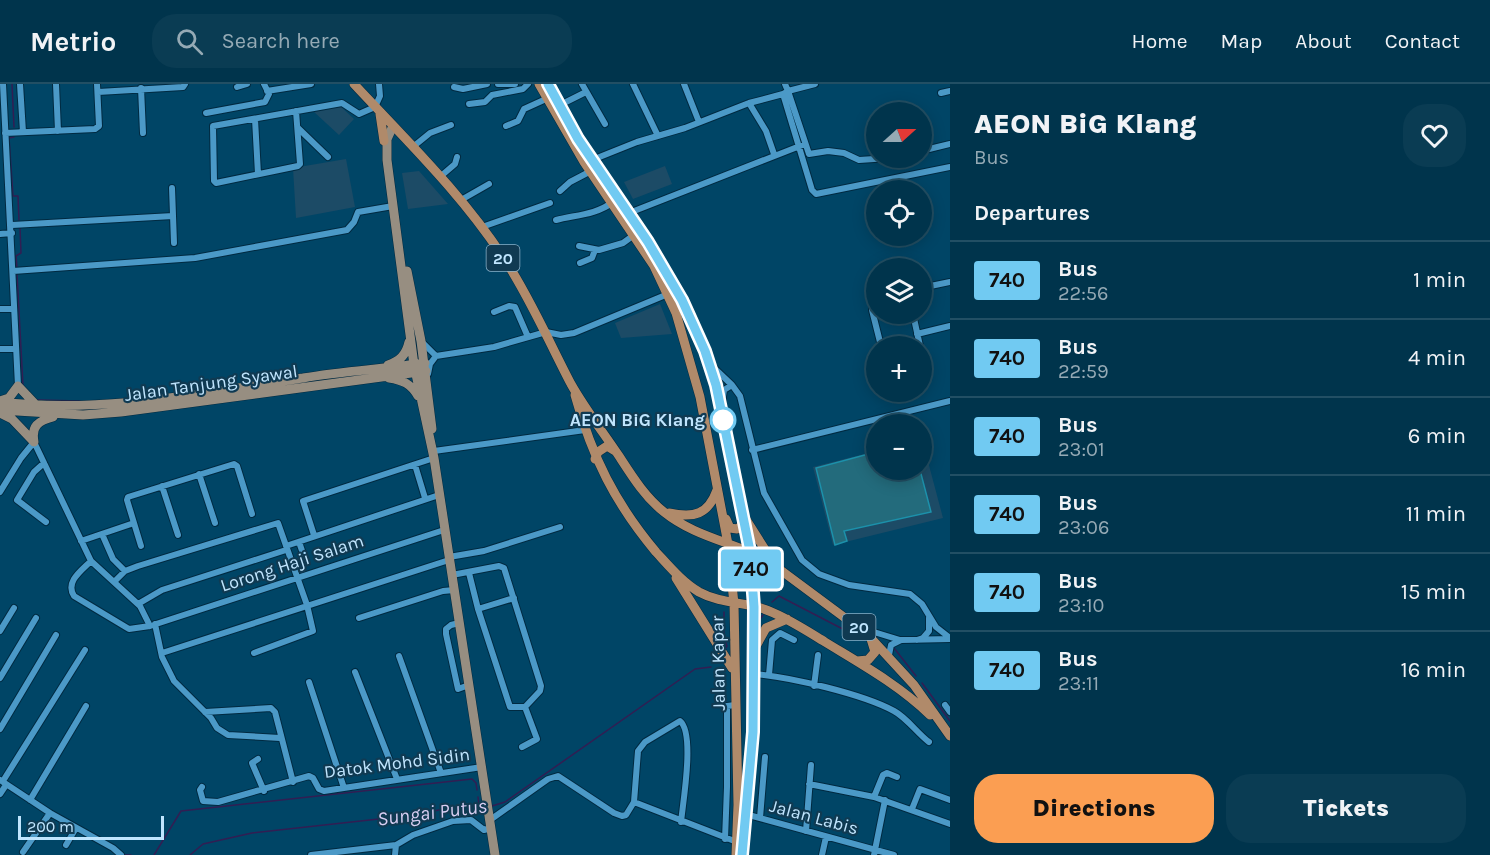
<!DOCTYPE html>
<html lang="en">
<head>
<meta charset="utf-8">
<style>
  :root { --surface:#00344c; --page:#0a3c53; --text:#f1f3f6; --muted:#95aab5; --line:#224f64; --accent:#fb9e52 }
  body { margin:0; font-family:Karla,sans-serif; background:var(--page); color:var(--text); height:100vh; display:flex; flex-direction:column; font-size:22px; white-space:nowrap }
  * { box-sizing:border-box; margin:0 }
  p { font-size:20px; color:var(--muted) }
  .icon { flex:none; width:33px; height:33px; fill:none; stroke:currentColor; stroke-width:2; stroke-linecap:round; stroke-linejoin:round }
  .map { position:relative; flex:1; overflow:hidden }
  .panel { display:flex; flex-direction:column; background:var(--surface); width:540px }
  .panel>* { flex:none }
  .badge { padding:0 12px; border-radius:4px; font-size:21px; line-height:39px }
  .needle { width:39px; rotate:69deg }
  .fabs { position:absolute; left:866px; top:18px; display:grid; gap:12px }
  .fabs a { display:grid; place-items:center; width:66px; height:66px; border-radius:50%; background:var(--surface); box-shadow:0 3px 15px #0003,0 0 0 2px var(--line); font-size:30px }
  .scale { position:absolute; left:18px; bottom:15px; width:146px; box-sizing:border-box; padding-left:6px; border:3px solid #c0e5fe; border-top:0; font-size:16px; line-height:21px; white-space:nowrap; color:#c0e5fe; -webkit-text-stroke:4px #103a52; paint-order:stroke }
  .map>.badge { position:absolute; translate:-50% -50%; box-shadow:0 0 0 3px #fff }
  h2 { padding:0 24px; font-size:22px; line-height:54px }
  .round { display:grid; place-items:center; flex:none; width:63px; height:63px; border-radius:24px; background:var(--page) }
  .headline { display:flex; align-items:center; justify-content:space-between; height:102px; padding:0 24px }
  h1 { font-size:28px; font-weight:800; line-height:45px }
  .cta { display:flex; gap:12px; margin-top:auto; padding:12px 24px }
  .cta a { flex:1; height:69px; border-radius:24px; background:var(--accent); color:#111; font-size:24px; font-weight:800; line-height:69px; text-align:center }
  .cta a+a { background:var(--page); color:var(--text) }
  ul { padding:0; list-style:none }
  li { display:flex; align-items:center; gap:18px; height:78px; padding:0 24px; border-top:2px solid var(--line) }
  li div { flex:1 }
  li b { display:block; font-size:22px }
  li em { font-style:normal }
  li .badge { min-width:66px; font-weight:700; text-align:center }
  header { display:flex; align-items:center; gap:36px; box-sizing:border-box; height:84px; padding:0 30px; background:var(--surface); border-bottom:2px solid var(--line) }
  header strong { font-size:28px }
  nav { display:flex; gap:33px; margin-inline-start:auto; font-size:21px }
  .search { width:420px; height:54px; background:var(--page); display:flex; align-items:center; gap:15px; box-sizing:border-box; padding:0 21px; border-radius:24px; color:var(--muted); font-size:22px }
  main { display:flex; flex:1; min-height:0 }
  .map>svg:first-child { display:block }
  .built { fill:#1c4b66 }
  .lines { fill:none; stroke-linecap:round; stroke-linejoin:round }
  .stream { stroke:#321e53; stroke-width:1.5 }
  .building { fill:#236b7c; stroke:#1c91ab; stroke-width:1.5 }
  .minor-casing { stroke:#002a41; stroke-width:8 }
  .primary-casing { stroke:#002a41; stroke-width:10 }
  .trunk-casing { stroke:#002a41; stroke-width:10 }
  .minor { stroke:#4b99c7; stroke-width:6 }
  .primary { stroke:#978e81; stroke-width:9 }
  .trunk { stroke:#b08a6a; stroke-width:9 }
  .line-casing { stroke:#fff; stroke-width:14 }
  .line { stroke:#71caf2; stroke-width:9 }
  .stop-dot { fill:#fff; stroke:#71caf2; stroke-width:3 }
  .labels { text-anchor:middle; stroke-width:4.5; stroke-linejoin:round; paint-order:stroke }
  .shield { fill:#103a52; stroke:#8bb2ca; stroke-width:1.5 }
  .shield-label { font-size:16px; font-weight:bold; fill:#c0e5fe }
  .street-label { font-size:18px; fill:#c0e5fe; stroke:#103a52 }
  .stop-label { font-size:18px; font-weight:bold; fill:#c0e5fe; stroke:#103a52; text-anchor:end }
  .water-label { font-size:20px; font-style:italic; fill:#d8cef2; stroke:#103a52 }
</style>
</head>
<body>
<header>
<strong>Metrio</strong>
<div class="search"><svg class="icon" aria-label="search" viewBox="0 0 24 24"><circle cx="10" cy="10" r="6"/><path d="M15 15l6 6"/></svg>Search here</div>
<nav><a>Home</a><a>Map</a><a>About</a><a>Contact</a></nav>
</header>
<main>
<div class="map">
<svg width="950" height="771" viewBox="0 0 950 771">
  <rect width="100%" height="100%" fill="#004566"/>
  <path class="built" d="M339 21 354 35 339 51 313 27Z
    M346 75 355 123 296 134 293 84Z
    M665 82 672 100 633 115 624 98Z
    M419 87 448 120 408 125 402 89Z
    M660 220 672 250 621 254 615 239Z
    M922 355 943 434 833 461 813 383 876 367V386H921Z"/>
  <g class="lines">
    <path class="stream" d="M12 0 14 43
      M14 53 9 54 13 112H18L19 136
      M17 184 16 172 21 169 20 144
      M17 190 23 302
      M37 316 80 317
      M772 518 779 512 864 556
      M724 528V554L727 562 725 565
      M760 535 763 531
      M894 564 916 592
      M922 599 950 637
      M478 713 479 721
      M492 722 505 718 695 585 711 583
      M125 771H131
      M154 771 181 727 472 695 476 699 477 706
      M190 771 203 760 252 749 415 731 453 723 484 722"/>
  </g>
  <path class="building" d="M876 368V386H920L931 428 844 447 847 457 835 461 816 384Z"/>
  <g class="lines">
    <g class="minor-casing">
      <path id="minor" d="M3 0 18 302
        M20 0 23 48
        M56 0 58 47
        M498 0H515
        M582 0 605 40
        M633 0 658 52
        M684 0 699 38
        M785 0 788 7 783 10 812 106 816 110 950 83
        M815 0 788 7 809 70 828 67 844 69 859 76 889 74
        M237 3 247 0
        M454 3 463 5 487 0
        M141 4 143 49
        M267 7 311 0
        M98 8 183 3 185 0
        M941 9 950 7
        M749 19 766 47 774 70
        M469 20 485 18 492 11 523 5 528 0
        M560 21 586 8
        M296 27 300 80 298 82 216 99 214 97 213 42 342 19 359 30 375 23 380 12 379 0
        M206 29 265 18 269 10 264 0
        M255 35 258 90
        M506 42 518 37 524 25 546 15
        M298 44 328 73
        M5 49 95 45 99 42 97 0
        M414 62 430 49 451 41
        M921 67 950 60
        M592 76 637 58 685 44 749 19 783 10
        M441 92 455 80 457 73
        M172 104 174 159
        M560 107 570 98 591 87
        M461 116 489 100
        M629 129 805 60
        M556 136C575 131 596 131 613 118
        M12 141 173 132
        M482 143 550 119
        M0 150 12 149
        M579 162 599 166 623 159 634 151
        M580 179 592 174 595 166
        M13 187 195 174 347 146 354 138 358 128 393 122
        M921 204 950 198
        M876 214 872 226 881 262
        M0 225H14
        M494 228 509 222 515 223 528 253
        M913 230 920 262
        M917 250 950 242
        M422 258 436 272
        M0 265H15
        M436 272 494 263 546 248 561 251 574 249 668 210
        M712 282 732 301 740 312 764 409 802 476 819 490 849 501 910 510 922 520 936 543 950 554
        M428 290 430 280 436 272
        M722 319 724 306 732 301
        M752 366 950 317
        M434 367 585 346
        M44 379 34 388 17 416 46 438
        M415 381 425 414
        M199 390 215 439
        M162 402 178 451
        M0 408 21 374 34 358 91 477 140 522 150 542
        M102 450 113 475 125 487
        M314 451 303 417 434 374
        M81 457 134 439
        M299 458 306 478
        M141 462 127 416 128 413 234 380 237 382 252 430
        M286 462 439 411
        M449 473 484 467 560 443
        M91 477C81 487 65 498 74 512L129 545 150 542 444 446
        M469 489 478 525 510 623H525L537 655 522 663
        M452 491 499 482 504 484 541 602 540 607 525 623
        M114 498 125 487 138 482 278 439 307 521 313 547 254 569
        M138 520 162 506 286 466
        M478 525 514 514
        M359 534 443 507 454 506
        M459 539 451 541 446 545V550L458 605 469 601
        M155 540 162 573 174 597 211 634 217 644 228 651 280 654
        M864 545 900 556
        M0 547 14 524
        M917 556 923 554 929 547V534
        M162 569 449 476
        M889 571 891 561 901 556 950 555
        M399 572 441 689
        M355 588 397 695
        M755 590C790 593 863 610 894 627 907 634 917 649 929 658
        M769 591 772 556 780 549 794 556
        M0 594 36 534
        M309 598 344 704
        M814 602 818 571
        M945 621 950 628
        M205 628 271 624 275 628 293 698
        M0 645 56 551
        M258 675 252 679 264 707
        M0 696 50 729 113 764 121 771
        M3 697 85 566
        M809 700 874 713 950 740
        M202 703 200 706 203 717 218 718 309 692 313 694 319 705 324 707 482 683
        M0 710 6 701
        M874 713 883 691 887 689 897 693
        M30 716 86 622
        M634 718 737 758
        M912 725 920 705 950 716
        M745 730 894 771
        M760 734 765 673
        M490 736 548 695 558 692 614 729 622 732 626 731 634 718 638 667 645 658 680 637C695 649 683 718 681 738
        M806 747 811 681
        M725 755 727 703V622L735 621
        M66 761 76 744
        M23 768 50 729
        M311 771 396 761 413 751 453 737 471 736 484 746 491 744
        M395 771 396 761
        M822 771 826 753
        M874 771 885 716"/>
    </g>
    <g class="primary-casing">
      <path id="primary" d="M393 42 387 55V76L414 281 434 374 495 771
        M407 187 421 257 432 345
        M388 281C400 277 406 271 409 258
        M389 294C403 296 411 300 418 312
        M0 317 9 314 18 302 37 322
        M0 318C101 330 203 309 303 294 343 287 384 285 425 279
        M0 326 83 331 121 328 426 287
        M0 329 12 335 34 358
        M34 358C31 342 38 337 53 333"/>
    </g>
    <g class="trunk-casing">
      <path id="trunk" d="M354 0C408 58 464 112 507 179 532 218 550 260 571 300 585 325 603 348 619 372 632 392 645 413 664 428 695 453 733 458 767 476L868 551 914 601 950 652
        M539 0 584 78 654 182 676 229 700 313 728 460 734 520 738 721 736 771
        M548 0 578 55 648 158 682 216 705 267 716 301 750 467 754 523 753 647 742 771
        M380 30 384 57
        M575 311C592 373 615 419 656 468 669 482 682 498 699 508 723 521 746 517 769 527 789 535 807 547 825 558 861 580 899 601 930 631
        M595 375 598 368 607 362 615 367
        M669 429C694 434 708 431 717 406
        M745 434 771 475
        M726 435 730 444 737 445 741 442 743 433
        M676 494 732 584
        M755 564 766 544 787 535
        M857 577 868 576 875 568 871 555"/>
    </g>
    <use href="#minor" class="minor"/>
    <use href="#primary" class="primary"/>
    <use href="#trunk" class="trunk"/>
  </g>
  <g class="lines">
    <g class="line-casing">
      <path id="line" d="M548 0 578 55 648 158 682 216 705 267 716 301 750 467 754 523 753 648 742 771"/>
    </g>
    <use href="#line" class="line"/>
  </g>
  <circle class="stop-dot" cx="723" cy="336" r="12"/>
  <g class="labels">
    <g class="shield">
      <rect x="486.5" y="161" width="33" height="26" rx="4.5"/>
      <rect x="842.5" y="530" width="33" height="26" rx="4.5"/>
    </g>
    <g class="shield-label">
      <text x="503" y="180">20</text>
      <text x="859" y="549">20</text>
    </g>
    <g class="street-label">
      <text transform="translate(211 299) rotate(-8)" y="6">Jalan Tanjung Syawal</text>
      <text transform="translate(292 479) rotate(-18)" y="6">Lorong Haji Salam</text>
      <text transform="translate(718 579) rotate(-91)" y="6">Jalan Kapar</text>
      <text transform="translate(397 679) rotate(-7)" y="6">Datok Mohd Sidin</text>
      <text transform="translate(814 733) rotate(15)" y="6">Jalan Labis</text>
    </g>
    <g class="stop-label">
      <text x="705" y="342">AEON BiG Klang</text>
    </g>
    <g class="water-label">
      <text transform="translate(432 728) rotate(-7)" y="7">Sungai Putus</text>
    </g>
  </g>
</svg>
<div class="fabs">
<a><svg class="needle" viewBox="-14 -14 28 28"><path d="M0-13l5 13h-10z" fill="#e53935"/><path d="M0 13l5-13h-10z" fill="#95aab5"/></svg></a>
<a><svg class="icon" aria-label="locate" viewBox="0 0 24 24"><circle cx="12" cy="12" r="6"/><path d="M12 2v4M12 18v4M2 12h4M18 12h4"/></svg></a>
<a><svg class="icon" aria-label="layers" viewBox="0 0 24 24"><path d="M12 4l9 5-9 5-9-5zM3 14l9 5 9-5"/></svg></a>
<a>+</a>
<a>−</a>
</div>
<div class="scale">200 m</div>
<b class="badge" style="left:751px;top:485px;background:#71caf2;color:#111">740</b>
</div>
<section class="panel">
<div class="headline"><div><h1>AEON BiG Klang</h1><p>Bus</p></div><a class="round"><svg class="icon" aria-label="heart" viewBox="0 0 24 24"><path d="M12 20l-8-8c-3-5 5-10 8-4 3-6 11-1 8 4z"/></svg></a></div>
<h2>Departures</h2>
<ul>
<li><span class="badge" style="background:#71caf2;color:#111">740</span><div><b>Bus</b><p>22:56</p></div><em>1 min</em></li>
<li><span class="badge" style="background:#71caf2;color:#111">740</span><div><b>Bus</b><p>22:59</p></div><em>4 min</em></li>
<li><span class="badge" style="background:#71caf2;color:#111">740</span><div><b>Bus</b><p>23:01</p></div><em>6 min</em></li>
<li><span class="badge" style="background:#71caf2;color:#111">740</span><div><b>Bus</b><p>23:06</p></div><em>11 min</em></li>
<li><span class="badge" style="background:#71caf2;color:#111">740</span><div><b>Bus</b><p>23:10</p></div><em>15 min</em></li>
<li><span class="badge" style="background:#71caf2;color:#111">740</span><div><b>Bus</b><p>23:11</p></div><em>16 min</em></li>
</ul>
<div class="cta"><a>Directions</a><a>Tickets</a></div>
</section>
</main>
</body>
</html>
